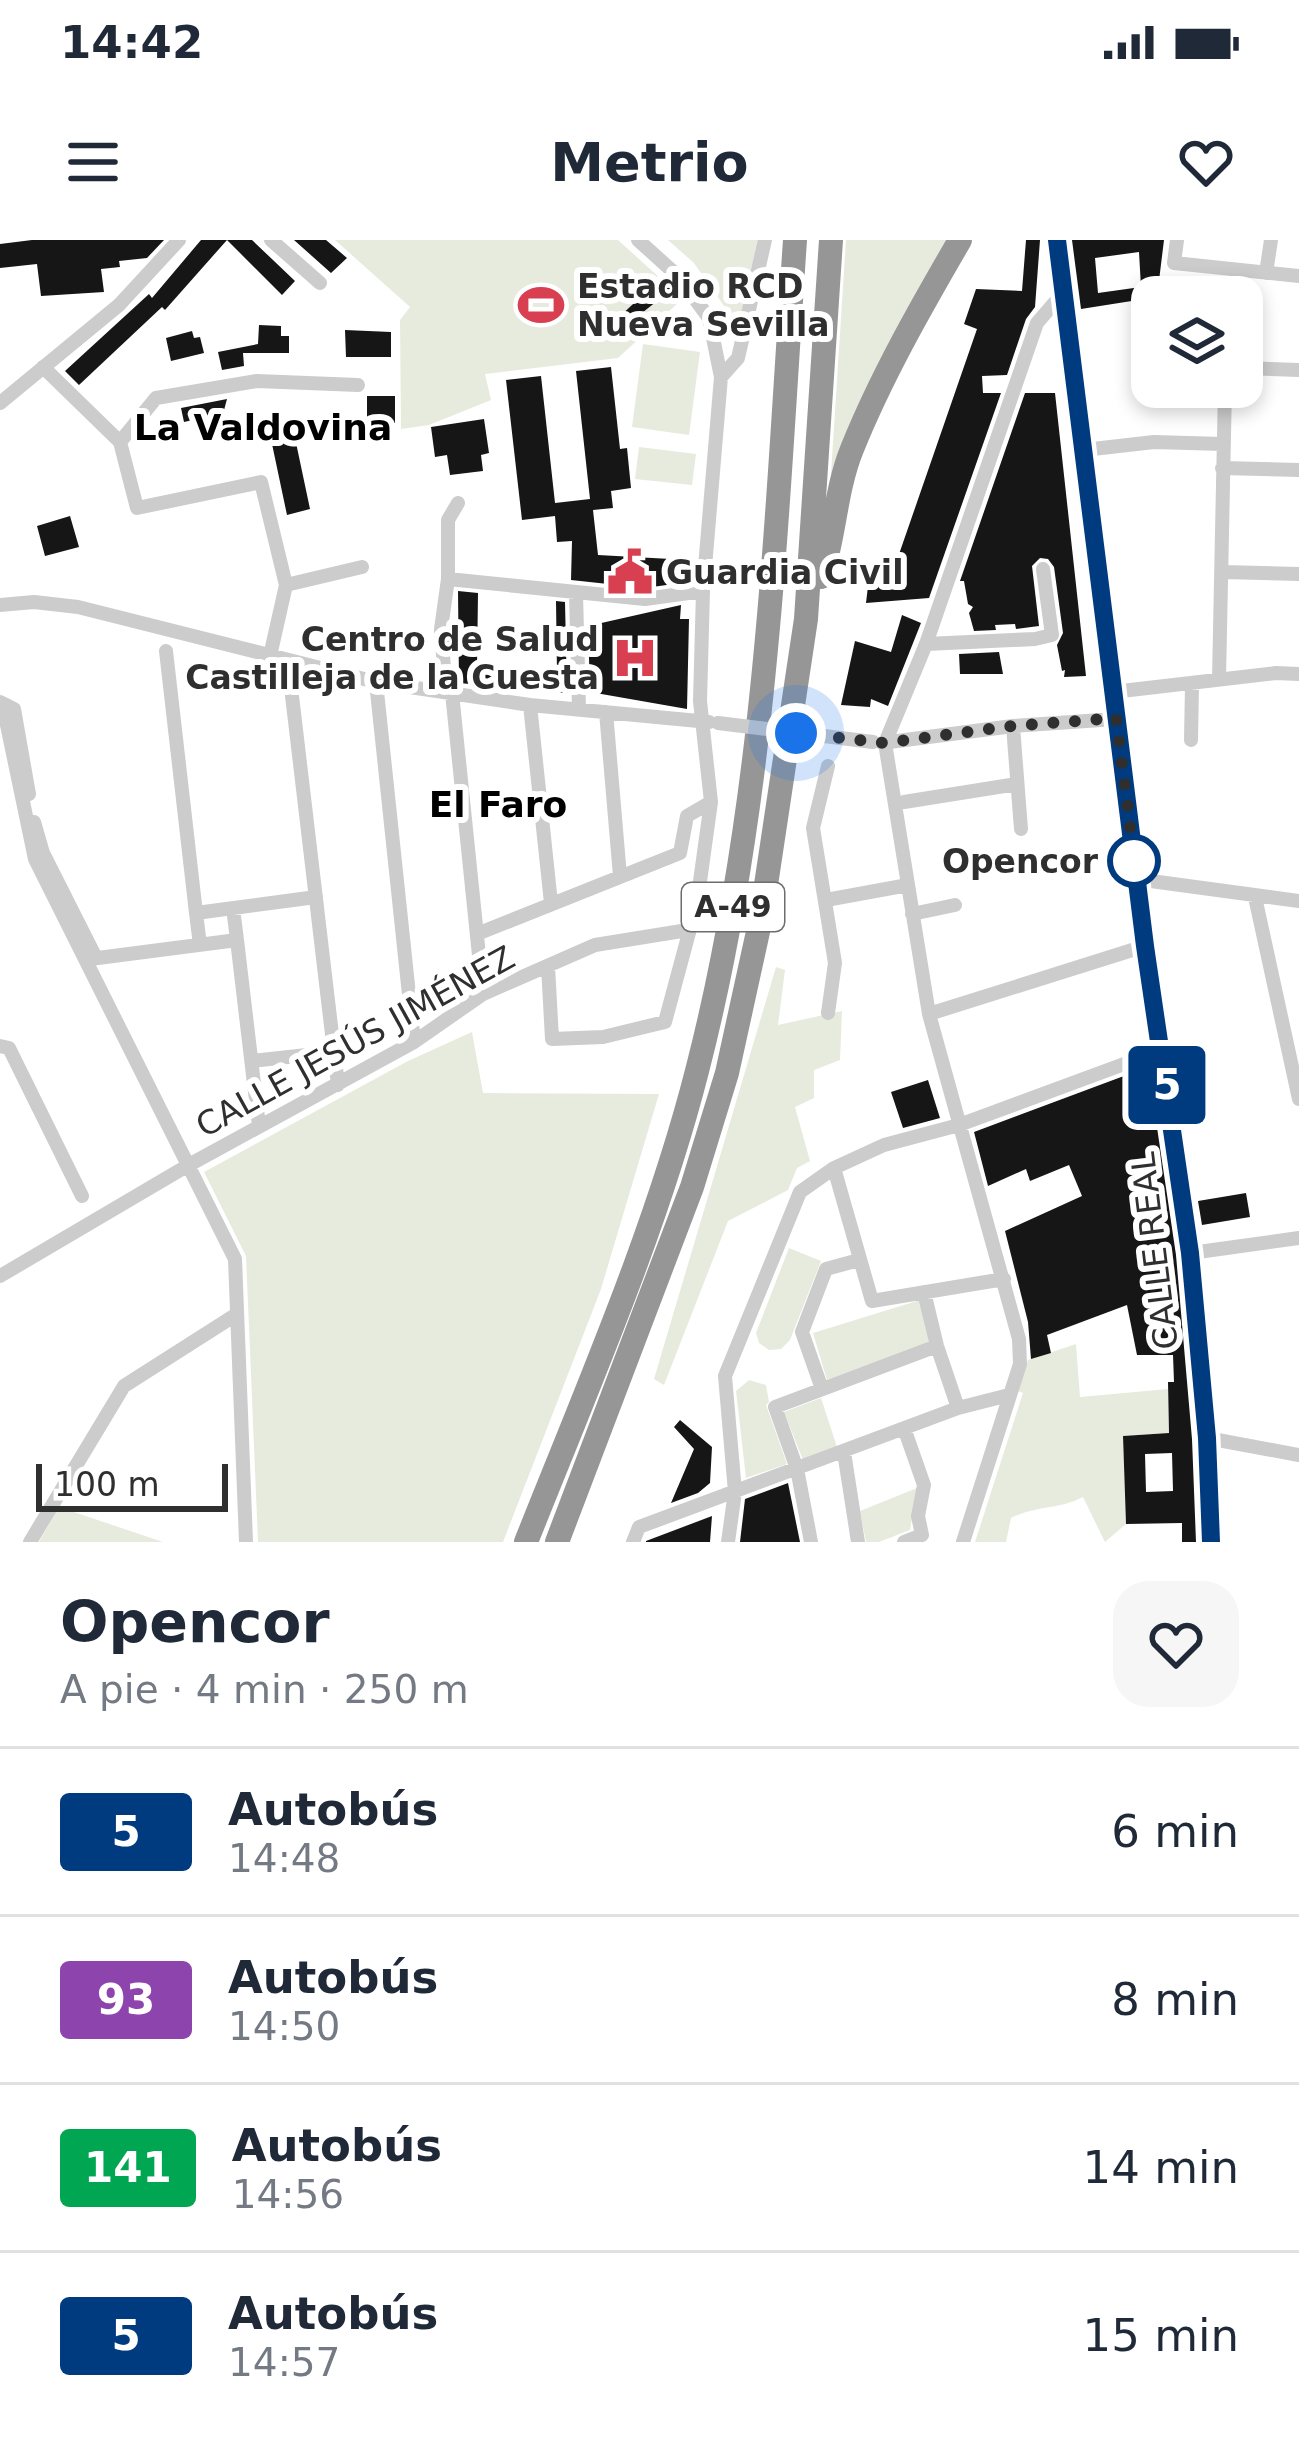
<!DOCTYPE html>
<html lang="es">
<head>
<meta charset="utf-8">
<style>
  :root { --surface:#fff; --page:#f6f6f7; --text:#1f2937; --muted:#747a83; --line:#e0e1e3 }
  body { margin:0; font-family:"DejaVu Sans",sans-serif; background:var(--page); color:var(--text); height:100vh; display:flex; flex-direction:column; font-size:45px; white-space:nowrap }
  * { box-sizing:border-box; margin:0 }
  p { font-size:39px; color:var(--muted) }
  .icon { flex:none; width:66px; height:66px; fill:none; stroke:currentColor; stroke-width:2; stroke-linecap:round; stroke-linejoin:round }
  .map { position:relative; height:1302px; overflow:hidden }
  .details { display:flex; flex-direction:column; background:var(--surface); flex:1 }
  .details>* { flex:none }
  .badge { padding:0 24px; border-radius:9px; font-size:42px; line-height:78px }
  .controls { position:absolute; left:1131px; top:36px; display:grid; gap:24px }
  .controls a { display:grid; place-items:center; width:132px; height:132px; border-radius:24px; background:var(--surface); box-shadow:0 6px 18px #0003; font-size:60px }
  .scale { position:absolute; left:36px; bottom:30px; width:192px; box-sizing:border-box; padding-left:12px; border:6px solid #2f2f2f; border-top:0; font-size:33px; line-height:42px; white-space:nowrap; color:#2f2f2f; -webkit-text-stroke:9px #fff; paint-order:stroke }
  .you { position:absolute; width:60px; height:60px; margin:-30px; border:9px solid #fff; border-radius:50%; background:#1a73e8; box-shadow:0 0 0 18px #1a73e833 }
  .map>.badge { position:absolute; translate:-50% -50%; box-shadow:0 0 0 6px #fff }
  .round { display:grid; place-items:center; flex:none; width:126px; height:126px; border-radius:36px; background:var(--page) }
  .overview { display:flex; align-items:center; justify-content:space-between; height:204px; padding:0 60px }
  h1 { font-size:57px; font-weight:700; line-height:90px }
  ul { padding:0; list-style:none }
  li { display:flex; align-items:center; gap:36px; height:168px; padding:0 60px; border-top:3px solid var(--line) }
  li div { flex:1 }
  li b { display:block; font-size:45px }
  li em { font-style:normal }
  li .badge { min-width:132px; font-weight:700; text-align:center }
  .status { display:flex; justify-content:space-between; align-items:center; height:84px; padding:0 60px; background:var(--surface); direction:ltr }
  .status svg { height:33px; fill:currentColor }
  header { display:flex; justify-content:space-between; align-items:center; height:156px; padding:0 60px; background:var(--surface); font-size:54px; font-weight:700 }
  .map>svg:first-child { display:block }
  .green { fill:#e6ebde }
  .building { fill:#161616; fill-rule:evenodd }
  .lines { fill:none; stroke-linecap:round; stroke-linejoin:round }
  .street { stroke:#ccc; stroke-width:14 }
  .secondary { stroke:#b9b9b9; stroke-width:21 }
  .highway { stroke:#969696; stroke-width:24 }
  .street-bridge { stroke:#ccc; stroke-width:14 }
  .line-casing { stroke:#fff; stroke-width:27 }
  .line { stroke:#003b80; stroke-width:18 }
  .walk { stroke:#2f2f2f; stroke-width:12; stroke-dasharray:0 21.6 }
  .stop-dot { fill:#fff; stroke:#003b80; stroke-width:6 }
  .labels { text-anchor:middle; stroke-width:12; stroke-linejoin:round; paint-order:stroke }
  .shield { fill:#fff; stroke:#6d6d6d; stroke-width:3 }
  .shield-label { font-size:30px; font-weight:bold; fill:#2f2f2f }
  .poi-label { font-size:33px; font-weight:bold; fill:#2f2f2f; stroke:#fff; text-anchor:start }
  .stop-label { font-size:33px; font-weight:bold; fill:#2f2f2f; stroke:#fff; text-anchor:end }
  .street-label { font-size:33px; fill:#2f2f2f; stroke:#fff }
  .neighbourhood-label { font-size:36px; font-weight:bold; fill:#000; stroke:#fff }
</style>
</head>
<body>
<div class="status"><b>14:42</b><svg viewBox="0 0 49 12"><path d="M0 12V9h3v3zM5 12V6h3v6zM10 12V3h3v9zM15 12V0h3v12zM26 1h20v11H26zM47 4h2v5h-2z"/></svg></div>
<header><svg class="icon" aria-label="menu" viewBox="0 0 24 24"><path d="M4 6h16M4 12h16M4 18h16"/></svg>Metrio<svg class="icon" aria-label="heart" viewBox="0 0 24 24"><path d="M12 20l-8-8c-3-5 5-10 8-4 3-6 11-1 8 4z"/></svg></header>
<div class="map">
<svg width="1299" height="1302" viewBox="0 0 1299 1302">
  <rect width="100%" height="100%" fill="#fff"/>
  <path class="green" d="M335 0H618L661 39 679 62 618 118 485 134 491 160 429 185 401 189 400 80 410 67Z
    M668 0H765L745 96 694 23Z
    M846 0H951L829 265Z
    M643 104 700 112 689 195 632 187Z
    M639 207 696 214 692 245 635 239Z
    M776 727 785 730 778 785 842 771 840 820 814 830V858L795 867 810 921 797 928 788 950 728 981 664 1145 654 1139Z
    M472 792 483 853 659 854 601 1049 503 1302H258L246 1016 204 932 408 821Z
    M789 1008 821 1021 790 1100 781 1109 769 1110 759 1103 756 1093Z
    M920 1060 929 1103 827 1140 813 1093Z
    M1076 1104 1080 1157 1168 1149 1169 1193 1123 1196 1126 1284 1105 1302 1083 1257C1058 1270 1037 1265 1011 1278L1006 1302H975L1023 1153 1018 1151 1028 1120Z
    M749 1140 766 1145 769 1162 766 1165 787 1224 746 1238 736 1151Z
    M821 1158 837 1207 803 1220 784 1172Z
    M917 1248 910 1290 879 1302H866L860 1271Z
    M59 1267 163 1302H39Z"/>
  <path class="building" d="M32 0H164L147 18 119 21 120 27 101 29 104 52 41 56 37 24 0 28V4Z
    M201 0H252L295 41 282 55 227 0 165 70 162 67 79 145 65 131 149 54 152 58Z
    M294 0H326L347 18 331 33Z
    M1026 0H1040L1035 67 1026 79 1007 135 982 136 983 153H1001L929 358 866 363 868 346H888L977 89 964 84 976 49 1022 51Z
    M1072 0H1164L1157 57 1081 69ZM1139 12 1141 47 1098 53 1095 18Z
    M661 38 671 50 609 99 603 92Z
    M259 85 281 86V96H289V113H243L244 126 222 130 218 112 258 104Z
    M345 90 391 92V117H346Z
    M192 91 194 98 200 97 204 113 171 121 166 98Z
    M611 127 620 209 627 208 631 248 611 251 613 268 593 270 598 315 689 320 688 342 645 348 571 340 572 301 557 302 555 276 522 280 506 140 541 136 555 263 590 259 576 131Z
    M1025 153H1055L1086 436 1064 437 1065 430 1062 431 1057 405 1063 393 1054 327 1048 319 1040 318 1032 326 1039 386 1016 389 1015 384 995 385 996 390 974 391 969 373 973 367 968 364 964 341H960Z
    M367 156H395V183L367 182Z
    M227 159 223 174 226 193 215 196 211 176 184 182 181 168Z
    M484 179 489 213 481 215 483 231 450 235 447 215 435 217 431 187Z
    M295 198 310 269 287 275 272 204Z
    M70 276 79 307 45 316 37 286Z
    M458 351 478 353 477 427 557 434 556 361 565 362 567 453 459 443Z
    M681 365 680 379H689L687 469 590 452 588 386Z
    M902 375 921 383 888 466 871 459 870 467 841 465 855 401 891 412Z
    M999 412 1003 434H960L959 414Z
    M1148 827 1176 1015 1192 1199 1196 1302H1182V1283L1126 1284 1123 1196 1169 1193 1168 1142H1174L1173 1115H1137L1127 1065 1047 1095 1051 1113 1031 1119 1028 1082 1005 991 1082 956 1069 925 1030 941 1026 929 988 946 974 892ZM1172 1213 1173 1251 1146 1252 1145 1214Z
    M928 840 940 878 903 888 891 852Z
    M1246 953 1250 977 1202 985 1198 961Z
    M680 1180 712 1207 710 1243 698 1253 671 1263 694 1209 674 1187Z
    M788 1243 800 1302H740L745 1259Z
    M712 1276 710 1302H646V1301Z"/>
  <g class="lines">
    <path class="street" d="M271 0 320 43
      M1177 0 1174 23 1299 36
      M1266 33 1271 0
      M1230 57 1232 30
      M43 127 120 202 137 268 261 242 286 345 270 416
      M1242 128 1299 130
      M721 137 738 118 765 0
      M0 163 119 65 179 0
      M120 202 156 158 257 141 358 145
      M1084 210 1154 202 1223 204
      M1222 228 1299 230
      M458 263 448 280V339L441 389 445 441 452 453 483 754
      M1223 332 1299 334
      M448 339 645 359 703 351
      M286 345 362 327
      M576 353 579 469
      M0 365 34 362 78 367 376 442 530 465 709 482
      M926 404 1035 399 1052 395 1043 329
      M166 411 196 673
      M288 422 338 845
      M1219 439 1225 147
      M376 442 414 802
      M1113 452 1276 433 1299 434
      M0 462 14 469 29 554
      M530 465 551 663
      M3 466 35 619 235 1019 246 1302
      M606 472 620 636
      M1013 486 1021 589
      M1191 500 1192 445
      M882 503 1013 486 1116 479
      M904 562 1017 544
      M34 582 43 613 96 718
      M1136 639 1299 661
      M1255 657 1299 859
      M826 660 908 645
      M912 674 955 665
      M477 694 680 613 687 576 711 562
      M237 700 259 886
      M200 705 196 673 316 657
      M90 719 237 700 233 668
      M548 726 552 799 603 797 665 782 697 663 711 562 700 461 703 351 721 137 709 78 679 37 638 0
      M828 773 835 723 813 588 828 526
      M929 774 1145 706
      M0 806 9 808 82 956
      M252 821 334 812
      M834 928 872 1061 1004 1039
      M1191 1013 1299 998
      M0 1036 187 926 414 802 483 754 595 705 688 690
      M924 1052 937 1106 958 1168
      M822 1149 802 1092 826 1029 859 1020
      M1207 1198 1299 1215
      M844 1212 858 1302
      M30 1302 124 1146 237 1074
      M633 1302 639 1287 958 1168 1009 1155
      M728 1302 735 1252 725 1136 800 952 834 928 884 905 959 885 1162 810
      M811 1302 797 1229 775 1167 937 1106
      M904 1302 922 1295 918 1276 924 1245 904 1188
      M963 1302 1020 1124 1019 1099 929 774 885 503 926 404 1037 83 1062 54"/>
    <path class="secondary" d="M1057 0 1145 706 1191 1013 1207 1198 1211 1302"/>
    <path class="highway" d="M821 337C835 296 835 251 852 209 881 137 921 67 960 0
      M526 1302C586 1151 657 988 697 831 767 560 776 278 795 0
      M557 1302 692 947 727 833 761 678 806 379 831 0"/>
    <path class="street-bridge" d="M718 483 873 502"/>
  </g>
  <g class="lines">
    <g class="line-casing">
      <path id="line" d="M1057 0 1145 706 1190 1013 1207 1198 1211 1302"/>
    </g>
    <use href="#line" class="line"/>
    <path class="walk" d="M796 493 885 503 1012 486 1116 478 1135 624 1134 621"/>
  </g>
  <defs>
    <g id="stadium-bare" transform="scale(3.6)"><path d="M0-5a6.5 5 0 1 0 0 10a6.5 5 0 1 0 0-10ZM-3.5-1.8h7v3.6h-7Z" fill="#d83f51" stroke="#fff" stroke-width="2.5" paint-order="stroke"/></g>
    <g id="civic-bare" transform="scale(3.6)"><path d="M-.6-6.5H3V-4.5H.6V-3L4-1V1h2V6H-6V1h2V-1L-.6-3ZM-1.2 2.5V6h2.4V2.5Z" fill="#d83f51" stroke="#fff" stroke-width="2.5" paint-order="stroke"/></g>
    <g id="hospital-bare" transform="scale(3.6)"><path d="M-5-5h3v3.5h4V-5h3V5h-3V1.5h-4V5h-3Z" fill="#d83f51" stroke="#fff" stroke-width="2.5" paint-order="stroke"/></g>
  </defs>
  <g fill-rule="evenodd">
    <use href="#stadium-bare" x="541" y="65"/>
    <use href="#civic-bare" x="630" y="332"/>
    <use href="#hospital-bare" x="635" y="418"/>
  </g>
  <circle class="stop-dot" cx="1134" cy="621" r="24"/>
  <g class="labels">
    <rect class="shield" x="682" y="643" width="102" height="48" rx="9"/>
    <g class="shield-label">
      <text x="733" y="677">A-49</text>
    </g>
    <g class="poi-label">
      <text x="577" y="58">Estadio RCD<tspan x="577" dy="38">Nueva Sevilla</tspan></text>
      <text x="666" y="344">Guardia Civil</text>
      <text x="599" y="411" text-anchor="end">Centro de Salud<tspan x="599" dy="38">Castilleja de la Cuesta</tspan></text>
    </g>
    <g class="stop-label">
      <text x="1098" y="633">Opencor</text>
    </g>
    <g class="street-label">
      <text transform="translate(355 801) rotate(-29)" y="12">CALLE JESÚS JIMÉNEZ</text>
      <text transform="translate(1154 1011) rotate(-97)" y="12">CALLE REAL</text>
    </g>
    <g class="neighbourhood-label">
      <text x="263" y="200">La Valdovina</text>
      <text x="498" y="577">El Faro</text>
    </g>
  </g>
</svg>
<div class="controls">
<a><svg class="icon" aria-label="layers" viewBox="0 0 24 24"><path d="M12 4l9 5-9 5-9-5zM3 14l9 5 9-5"/></svg></a>
</div>
<div class="scale">100 m</div>
<div class="you" style="left:796px;top:493px"></div>
<b class="badge" style="left:1167px;top:845px;background:#003b80;color:#fff">5</b>
</div>
<section class="details">
<div class="overview"><div><h1>Opencor</h1><p>A pie · 4 min · 250 m</p></div><a class="round"><svg class="icon" aria-label="heart" viewBox="0 0 24 24"><path d="M12 20l-8-8c-3-5 5-10 8-4 3-6 11-1 8 4z"/></svg></a></div>
<ul>
<li><span class="badge" style="background:#003b80;color:#fff">5</span><div><b>Autobús</b><p>14:48</p></div><em>6 min</em></li>
<li><span class="badge" style="background:#8e44ad;color:#fff">93</span><div><b>Autobús</b><p>14:50</p></div><em>8 min</em></li>
<li><span class="badge" style="background:#00a651;color:#fff">141</span><div><b>Autobús</b><p>14:56</p></div><em>14 min</em></li>
<li><span class="badge" style="background:#003b80;color:#fff">5</span><div><b>Autobús</b><p>14:57</p></div><em>15 min</em></li>
</ul>
</section>
</body>
</html>
